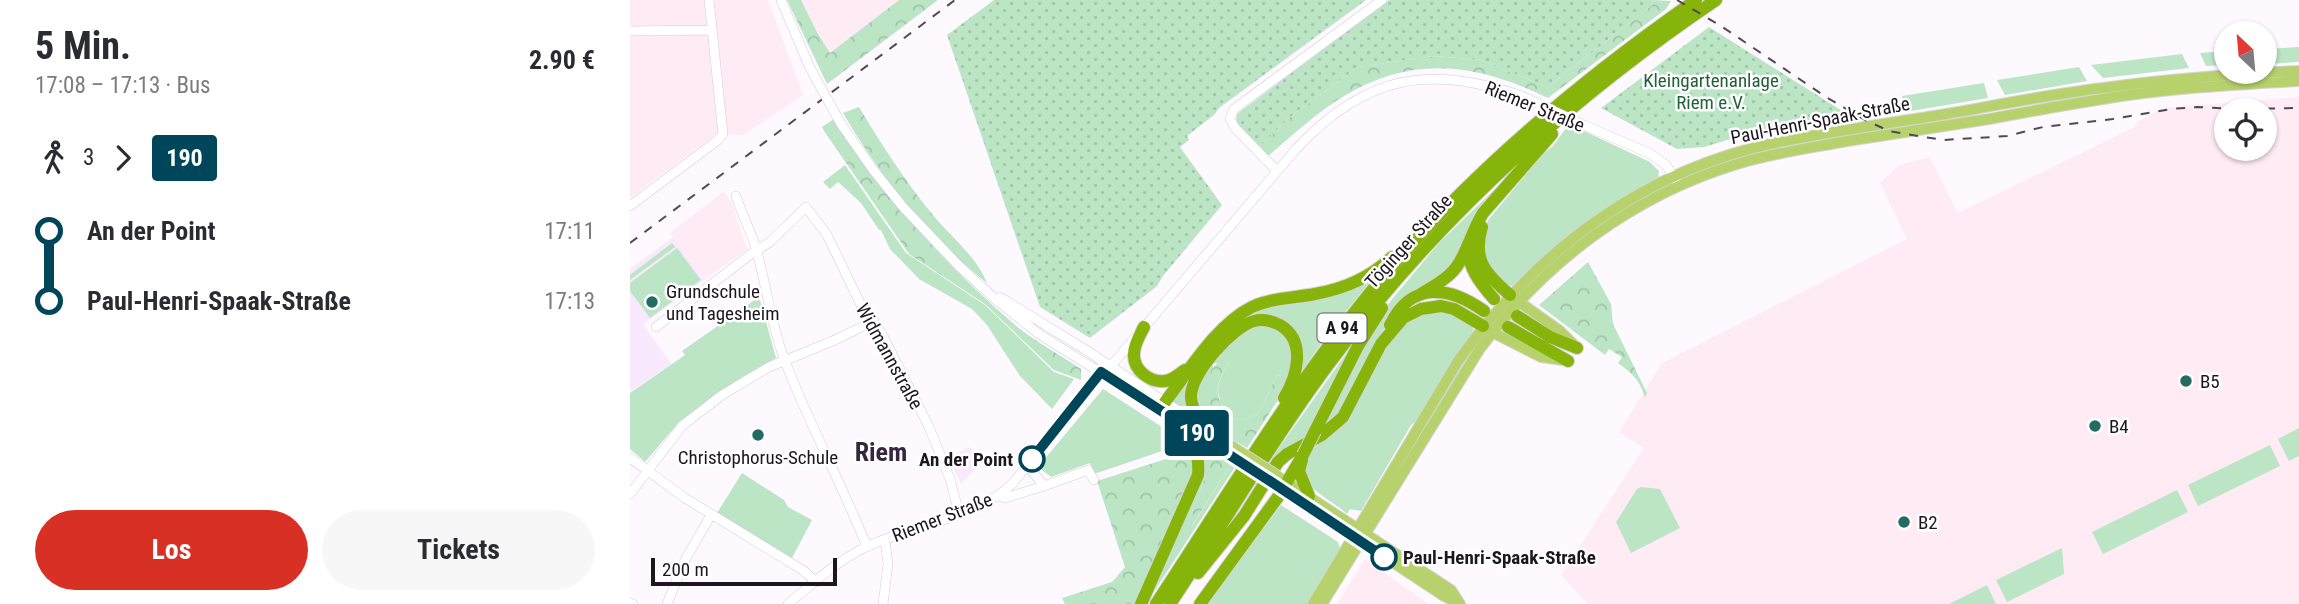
<!DOCTYPE html>
<html lang="de">
<head>
<meta charset="utf-8">
<style>
  :root { --surface:#fff; --page:#f7f7f7; --text:#2b2b33; --muted:#7c7c81; --accent:#d93025 }
  body { margin:0; font-family:"Roboto Condensed",sans-serif; background:var(--page); color:var(--text); height:100vh; display:flex; flex-direction:column; font-size:26px; white-space:nowrap }
  * { box-sizing:border-box; margin:0 }
  p { font-size:23px; color:var(--muted) }
  .icon { flex:none; width:38px; height:38px; fill:none; stroke:currentColor; stroke-width:2; stroke-linecap:round; stroke-linejoin:round }
  .map { position:relative; flex:1; overflow:hidden }
  .sheet { display:flex; flex-direction:column; background:var(--surface); width:630px }
  .sheet>* { flex:none }
  .badge { padding:0 14px; border-radius:5px; font-size:24px; line-height:46px }
  .needle { width:46px; rotate:334deg }
  .fabs { position:absolute; left:1584px; top:21px; display:grid; gap:14px }
  .fabs a { display:grid; place-items:center; width:63px; height:63px; border-radius:50%; background:var(--surface); box-shadow:0 2px 5px #0004; font-size:35px }
  .scale { position:absolute; left:21px; bottom:18px; width:186px; box-sizing:border-box; padding-left:7px; border:4px solid #1d1620; border-top:0; font-size:19px; line-height:24px; white-space:nowrap; color:#1d1620; -webkit-text-stroke:5px #fff; paint-order:stroke }
  .map>.badge { position:absolute; translate:-50% -50%; box-shadow:0 0 0 4px #fff }
  .legs { display:flex; align-items:center; gap:10px; height:77px; padding:0 35px; font-size:23px }
  .legs p { margin-inline-start:auto }
  .headline { display:flex; align-items:center; justify-content:space-between; height:119px; padding:0 35px }
  h1 { font-size:38px; font-weight:700; line-height:52px }
  .button { display:flex; gap:14px; margin-top:auto; padding:14px 35px }
  .button a { flex:1; height:80px; border-radius:42px; background:var(--accent); color:#fff; font-size:28px; font-weight:700; line-height:80px; text-align:center }
  .button a+a { background:var(--page); color:var(--text) }
  ul { padding:0 35px; list-style:none }
  li { display:flex; align-items:center; gap:24px; height:70px; font-size:26px }
  li i { display:grid; place-items:center; width:10px; height:100%; margin:0 9px; background:currentColor }
  li i::after { content:''; width:18px; height:18px; margin:-9px; border:5px solid; border-radius:50%; background:var(--surface) }
  li p { margin-inline-start:auto }
  li:first-child i { background:linear-gradient(#0000 50%,currentColor 0) }
  li:last-child i { background:linear-gradient(currentColor 50%,#0000 0) }
  main { display:flex; flex:1; min-height:0 }
  .map>svg:first-child { display:block }
  .commercial { fill:#feebf3; fill-rule:evenodd }
  .built { fill:#f8e9ff }
  .green { fill:#bbe5c5 }
  .forest { fill:url(#forest-crowns) }
  .garden { fill:url(#garden-dots) }
  .lines { fill:none; stroke-linecap:round; stroke-linejoin:round }
  .minor-casing { stroke:#dac6e3; stroke-width:10 }
  .major-casing { stroke:#d6d5d7; stroke-width:12 }
  .highway-casing { stroke:#d6d5d7; stroke-width:14 }
  .minor { stroke:#fff; stroke-width:9 }
  .major { stroke:#b7d26c; stroke-width:10 }
  .highway { stroke:#87b40a; stroke-width:12 }
  .rail { stroke:#504a53; stroke-width:2; stroke-dasharray:9 9; stroke-linecap:butt }
  .minor-bridge-casing { stroke:#dac6e3; stroke-width:10; stroke-linecap:butt }
  .major-bridge-casing { stroke:#d6d5d7; stroke-width:12; stroke-linecap:butt }
  .highway-bridge-casing { stroke:#d6d5d7; stroke-width:14; stroke-linecap:butt }
  .minor-bridge { stroke:#fff; stroke-width:9 }
  .major-bridge { stroke:#b7d26c; stroke-width:10 }
  .highway-bridge { stroke:#87b40a; stroke-width:12 }
  .line-1-casing { stroke:#fff; stroke-width:16 }
  .line-1 { stroke:#00465a; stroke-width:10 }
  .poi-dot { fill:#246c63; stroke:#fff; stroke-width:2.5 }
  .stop-1-dot { fill:#fff; stroke:#00465a; stroke-width:3.5 }
  .labels { text-anchor:middle; stroke-width:5; stroke-linejoin:round; paint-order:stroke }
  .shield { fill:#fff; stroke:#615c63; stroke-width:2 }
  .shield-label { font-size:18px; font-weight:bold; fill:#1d1620 }
  .park-label { font-size:19px; fill:#216138; stroke:#fff }
  .street-label { font-size:19px; fill:#1d1620; stroke:#fff }
  .poi-label { font-size:19px; fill:#1d1620; stroke:#fff; text-anchor:start }
  .stop-label { font-size:19px; font-weight:bold; fill:#1d1620; stroke:#fff; text-anchor:end }
  .district-label { font-size:26px; font-weight:bold; fill:#37273e; stroke:#fff }
</style>
</head>
<body>
<main>
<section class="sheet">
<div class="headline"><div><h1>5 Min.</h1><p>17:08 – 17:13 · Bus</p></div><b>2.90 €</b></div>
<div class="legs"><svg class="icon" aria-label="walk" viewBox="0 0 24 24"><circle cx="13" cy="4" r="2"/><path d="M13 8l-2 6 4 7M11 14l-3 7M7 12l3-4h3l4 4"/></svg>3<svg class="icon" aria-label="forward" viewBox="0 0 24 24"><path d="M9 5l7 7-7 7"/></svg><b class="badge" style="background:#00465a;color:#fff">190</b></div>
<ul>
<li><i style="color:#00465a"></i><b>An der Point</b><p>17:11</p></li>
<li><i style="color:#00465a"></i><b>Paul-Henri-Spaak-Straße</b><p>17:13</p></li>
</ul>
<div class="button"><a>Los</a><a>Tickets</a></div>
</section>
<div class="map">
<svg width="1669" height="604" viewBox="0 0 1669 604">
  <defs>
    <pattern id="forest-crowns" width="20" height="18" patternUnits="userSpaceOnUse" patternTransform="scale(1.75)"><rect width="20" height="18" fill="#bbe5c5"/><path d="M2 6a3 3 0 1 1 6 0M12 15a3 3 0 1 1 6 0" fill="none" stroke="#a0c4a9"/></pattern>
    <pattern id="garden-dots" width="8" height="8" patternUnits="userSpaceOnUse" patternTransform="scale(1.75)"><rect width="8" height="8" fill="#bbe5c5"/><path d="M2 2h.1M6 6h.1" fill="none" stroke="#a0c4a9" stroke-width="1.8" stroke-linecap="round"/></pattern>
  </defs>
  <rect width="100%" height="100%" fill="#fdf9ff"/>
  <path class="commercial" d="M0 0H138L173 95 113 135 86 134 0 198Z
    M170 0H269L200 53Z
    M1669 97V604H958L931 575 1014 448 989 432 1032 363 1277 239 1250 183 1269 165 1300 157 1328 213 1507 126 1506 123 1532 108ZM1596 110H1634V149H1596Z
    M93 192 101 201 117 249 74 280 40 233Z
    M735 559 798 604H707Z"/>
  <path class="built" d="M43 237 74 280 13 324 41 364 0 392V269Z
    M339 447 350 463 331 484 319 457Z"/>
  <path class="green" d="M1669 47V62L1635 64V49Z
    M1596 51V65L1576 66 1570 53Z
    M1552 54 1559 68 1473 78 1461 65Z
    M1449 67 1457 81 1375 95 1367 80Z
    M1354 83 1358 98 1275 112 1272 96Z
    M939 124 1020 162 1029 171 1028 178 942 233 883 286C854 281 847 242 859 219L913 154 923 146Z
    M894 161 842 221 823 265 759 319 712 413 690 430 754 309 809 243Z
    M215 165 276 253 355 305 424 372 444 379 422 409 390 376 357 325 342 309 289 279 260 249 251 230H249L231 203 208 182 200 189 193 182Z
    M42 243 45 247 0 280V275Z
    M47 248 71 280 20 318 0 291V283Z
    M746 274 700 331 669 375 670 342 631 315 565 373 567 420 542 403 543 397 612 318 628 309Z
    M129 297 146 358 114 376 50 421 15 462 0 449V393L55 355 52 351Z
    M811 310 842 324 844 332 788 420 781 425 731 511 720 509 717 514C703 500 675 491 673 469 671 451 708 432 718 418 737 392 760 322 790 312 796 311 805 311 811 310Z
    M637 324 657 336 664 361 653 392 641 411 652 376 647 375 629 413 616 419 601 420C584 395 584 387 600 360L583 364 585 429C569 413 557 396 572 375 577 369 580 363 588 359L591 351 621 325Z
    M731 333 673 441 643 464 639 462Z
    M473 389 543 434 550 445 464 474 460 463 421 477 408 467Z
    M1669 428V456L1659 461 1648 439Z
    M1640 445 1650 466 1568 506 1558 485Z
    M575 446 578 449 576 453V475L559 520 562 526 601 464 605 467 516 604 570 449Z
    M112 473 154 500 158 507 182 520 162 558 87 513Z
    M1011 487 1030 489 1050 528 1001 553 986 522 1007 489Z
    M1547 490 1558 512 1473 554 1462 532Z
    M651 505 708 542 711 551 677 604H577Z
    M1432 548 1434 574 1377 602 1366 580Z
    M1357 585 1366 604H1319Z"/>
  <path class="forest" d="M157 0H171L187 32 200 53 269 0H308L197 84Z
    M1022 0 1041 1 1036 9 918 98C848 64 784 54 714 96 687 112 662 136 638 156L629 147 661 116 728 67 804 56 850 60 918 87 1026 2Z
    M229 107C252 145 275 181 303 215 321 237 347 257 357 283 298 236 251 178 213 113Z
    M204 119C254 196 314 264 384 324 404 341 429 354 451 369V380L424 370 355 304 279 254 194 131 192 127Z
    M958 262 981 304 983 324 1017 393 1015 398C1010 380 1003 374 988 363L992 357 979 349 975 355 909 305Z
    M595 357 600 360C584 387 583 394 601 420L616 419 629 413 647 375 653 376 641 411 617 448C607 441 593 437 586 429 566 408 571 372 595 357Z
    M578 449 601 464 561 527 559 520 576 475V453Z
    M564 450 562 476 504 604H435L432 598 482 582 495 567 467 481Z"/>
  <path class="garden" d="M364 0H736L589 108 584 115 557 136 559 140 550 147 592 205 533 276 527 286 460 338 410 307 317 35Z
    M759 0H1022L1026 2 918 87 850 60 804 56 728 67 661 116 629 147 606 123 607 114Z
    M1079 27 1225 119 1104 138 1074 147 1047 149 971 108Z"/>
  <g class="lines">
    <g class="minor-casing">
      <path id="minor" d="M151 0 180 68
        M0 31 82 30
        M211 124 244 171 273 207 328 265 365 299 409 334 535 413
        M954 125 1021 154 1036 165 1046 180
        M647 171 605 128 600 119 604 109 752 0
        M106 196C112 215 122 233 127 252 137 288 141 325 155 361 179 424 212 484 237 547
        M0 206 88 140 93 134 79 0
        M370 297 456 350 573 427
        M26 327 121 254 140 242 176 207 197 235 232 307 252 334 299 427 320 479 329 513
        M481 366 667 148C736 75 799 64 892 96
        M0 458 55 498 174 571 186 582
        M397 465 414 486 458 470 464 480
        M0 494 52 426 92 395 139 367 205 340 244 321
        M370 496 375 498 414 486
        M0 603 3 604
        M37 604 55 560 81 515
        M158 604C182 584 207 561 236 547 280 526 348 518 383 483L471 372
        M253 604 258 564 255 540"/>
    </g>
    <g class="major-casing">
      <path id="major" d="M885 299 930 331 946 347
        M858 330 911 357 933 360
        M535 402V413L591 449
        M650 478 821 590 830 604
        M646 485 814 596 829 603
        M683 604 828 361C907 250 1013 170 1149 142 1204 131 1261 123 1316 114 1368 105 1421 94 1473 88 1538 79 1603 74 1669 71
        M692 604 849 350C915 262 1002 196 1107 164 1143 153 1180 148 1217 141 1262 134 1307 127 1353 120 1393 113 1433 105 1473 99 1538 88 1604 85 1669 81"/>
    </g>
    <g class="highway-casing">
      <path id="highway" d="M852 227C842 260 856 274 880 295
        M838 244C837 267 850 283 864 299
        M791 294C805 285 821 277 829 263 839 246 843 229 853 213L922 134
        M887 316 920 337 947 348
        M760 325C781 281 819 286 854 311
        M514 327C510 335 504 344 504 354 503 370 520 383 535 381 543 380 549 374 555 370
        M878 327 938 361
        M535 402C559 371 586 325 622 307 641 298 664 298 685 294 714 289 740 278 762 257
        M685 431 728 346 752 308
        M583 434C574 424 562 412 561 398 559 375 602 327 624 321 632 319 642 321 650 325 677 341 667 376 654 398
        M672 460 669 471 679 496
        M568 573 614 516 648 462 657 454 692 435 713 417 751 344 773 318 791 309 811 306 824 309 853 326
        M511 604 568 475C570 454 562 440 551 423
        M526 604C599 493 667 379 753 277 843 171 951 80 1066 0
        M540 604C593 525 641 442 698 365 804 222 938 100 1086 0
        M570 604 648 497 673 455"/>
    </g>
    <use href="#minor" class="minor"/>
    <use href="#major" class="major"/>
    <use href="#highway" class="highway"/>
    <path class="rail" d="M1047 0 1091 26 1196 97 1235 120 1259 131 1276 134 1313 140 1347 138 1377 136 1413 127 1483 119 1541 109 1567 107 1609 109 1669 108
      M0 243 325 0"/>
    <g class="minor-bridge-casing">
      <path id="minor-bridge" d="M180 68 211 124
        M892 96 954 125"/>
    </g>
    <g class="major-bridge-casing">
      <path id="major-bridge" d="M595 442 648 476
        M591 449 643 483"/>
    </g>
    <g class="highway-bridge-casing">
      <path id="highway-bridge" d="M673 455 685 431"/>
    </g>
    <use href="#minor-bridge" class="minor-bridge"/>
    <use href="#major-bridge" class="major-bridge"/>
    <use href="#highway-bridge" class="highway-bridge"/>
  </g>
  <g class="lines">
    <g class="line-1-casing">
      <path id="line-1" d="M402 459 471 372 643 483 754 557"/>
    </g>
    <use href="#line-1" class="line-1"/>
  </g>
  <g class="poi-dot">
    <circle cx="22" cy="302" r="7"/>
    <circle cx="1556" cy="381" r="7"/>
    <circle cx="1465" cy="426" r="7"/>
    <circle cx="128" cy="435" r="7"/>
    <circle cx="1274" cy="522" r="7"/>
  </g>
  <g class="stop-1-dot">
    <circle cx="402" cy="459" r="12"/>
    <circle cx="754" cy="557" r="12"/>
  </g>
  <g class="labels">
    <rect class="shield" x="687.5" y="313.5" width="49" height="29" rx="5"/>
    <g class="shield-label">
      <text x="712" y="334">A 94</text>
    </g>
    <g class="park-label">
      <text x="1081" y="87">Kleingartenanlage<tspan x="1081" dy="22">Riem e.V.</tspan></text>
    </g>
    <g class="street-label">
      <text transform="translate(905 106) rotate(22)" y="7">Riemer Straße</text>
      <text transform="translate(1190 120) rotate(-11)" y="7">Paul-Henri-Spaak-Straße</text>
      <text transform="translate(778 241) rotate(-48)" y="7">Töginger Straße</text>
      <text transform="translate(260 356) rotate(61)" y="7">Widmannstraße</text>
      <text transform="translate(312 517) rotate(-21)" y="7">Riemer Straße</text>
    </g>
    <g class="poi-label">
      <text x="36" y="298">Grundschule<tspan x="36" dy="22">und Tagesheim</tspan></text>
      <text x="1570" y="388">B5</text>
      <text x="1479" y="433">B4</text>
      <text x="128" y="464" text-anchor="middle">Christophorus-Schule</text>
      <text x="1288" y="529">B2</text>
    </g>
    <g class="stop-label">
      <text x="383" y="466">An der Point</text>
      <text x="773" y="564" text-anchor="start">Paul-Henri-Spaak-Straße</text>
    </g>
    <g class="district-label">
      <text x="251" y="461">Riem</text>
    </g>
  </g>
</svg>
<div class="fabs">
<a><svg class="needle" viewBox="-14 -14 28 28"><path d="M0-13l5 13h-10z" fill="#e53935"/><path d="M0 13l5-13h-10z" fill="#7c7c81"/></svg></a>
<a><svg class="icon" aria-label="locate" viewBox="0 0 24 24"><circle cx="12" cy="12" r="6"/><path d="M12 2v4M12 18v4M2 12h4M18 12h4"/></svg></a>
</div>
<div class="scale">200 m</div>
<b class="badge" style="left:567px;top:433px;background:#00465a;color:#fff">190</b>
</div>
</main>
</body>
</html>
